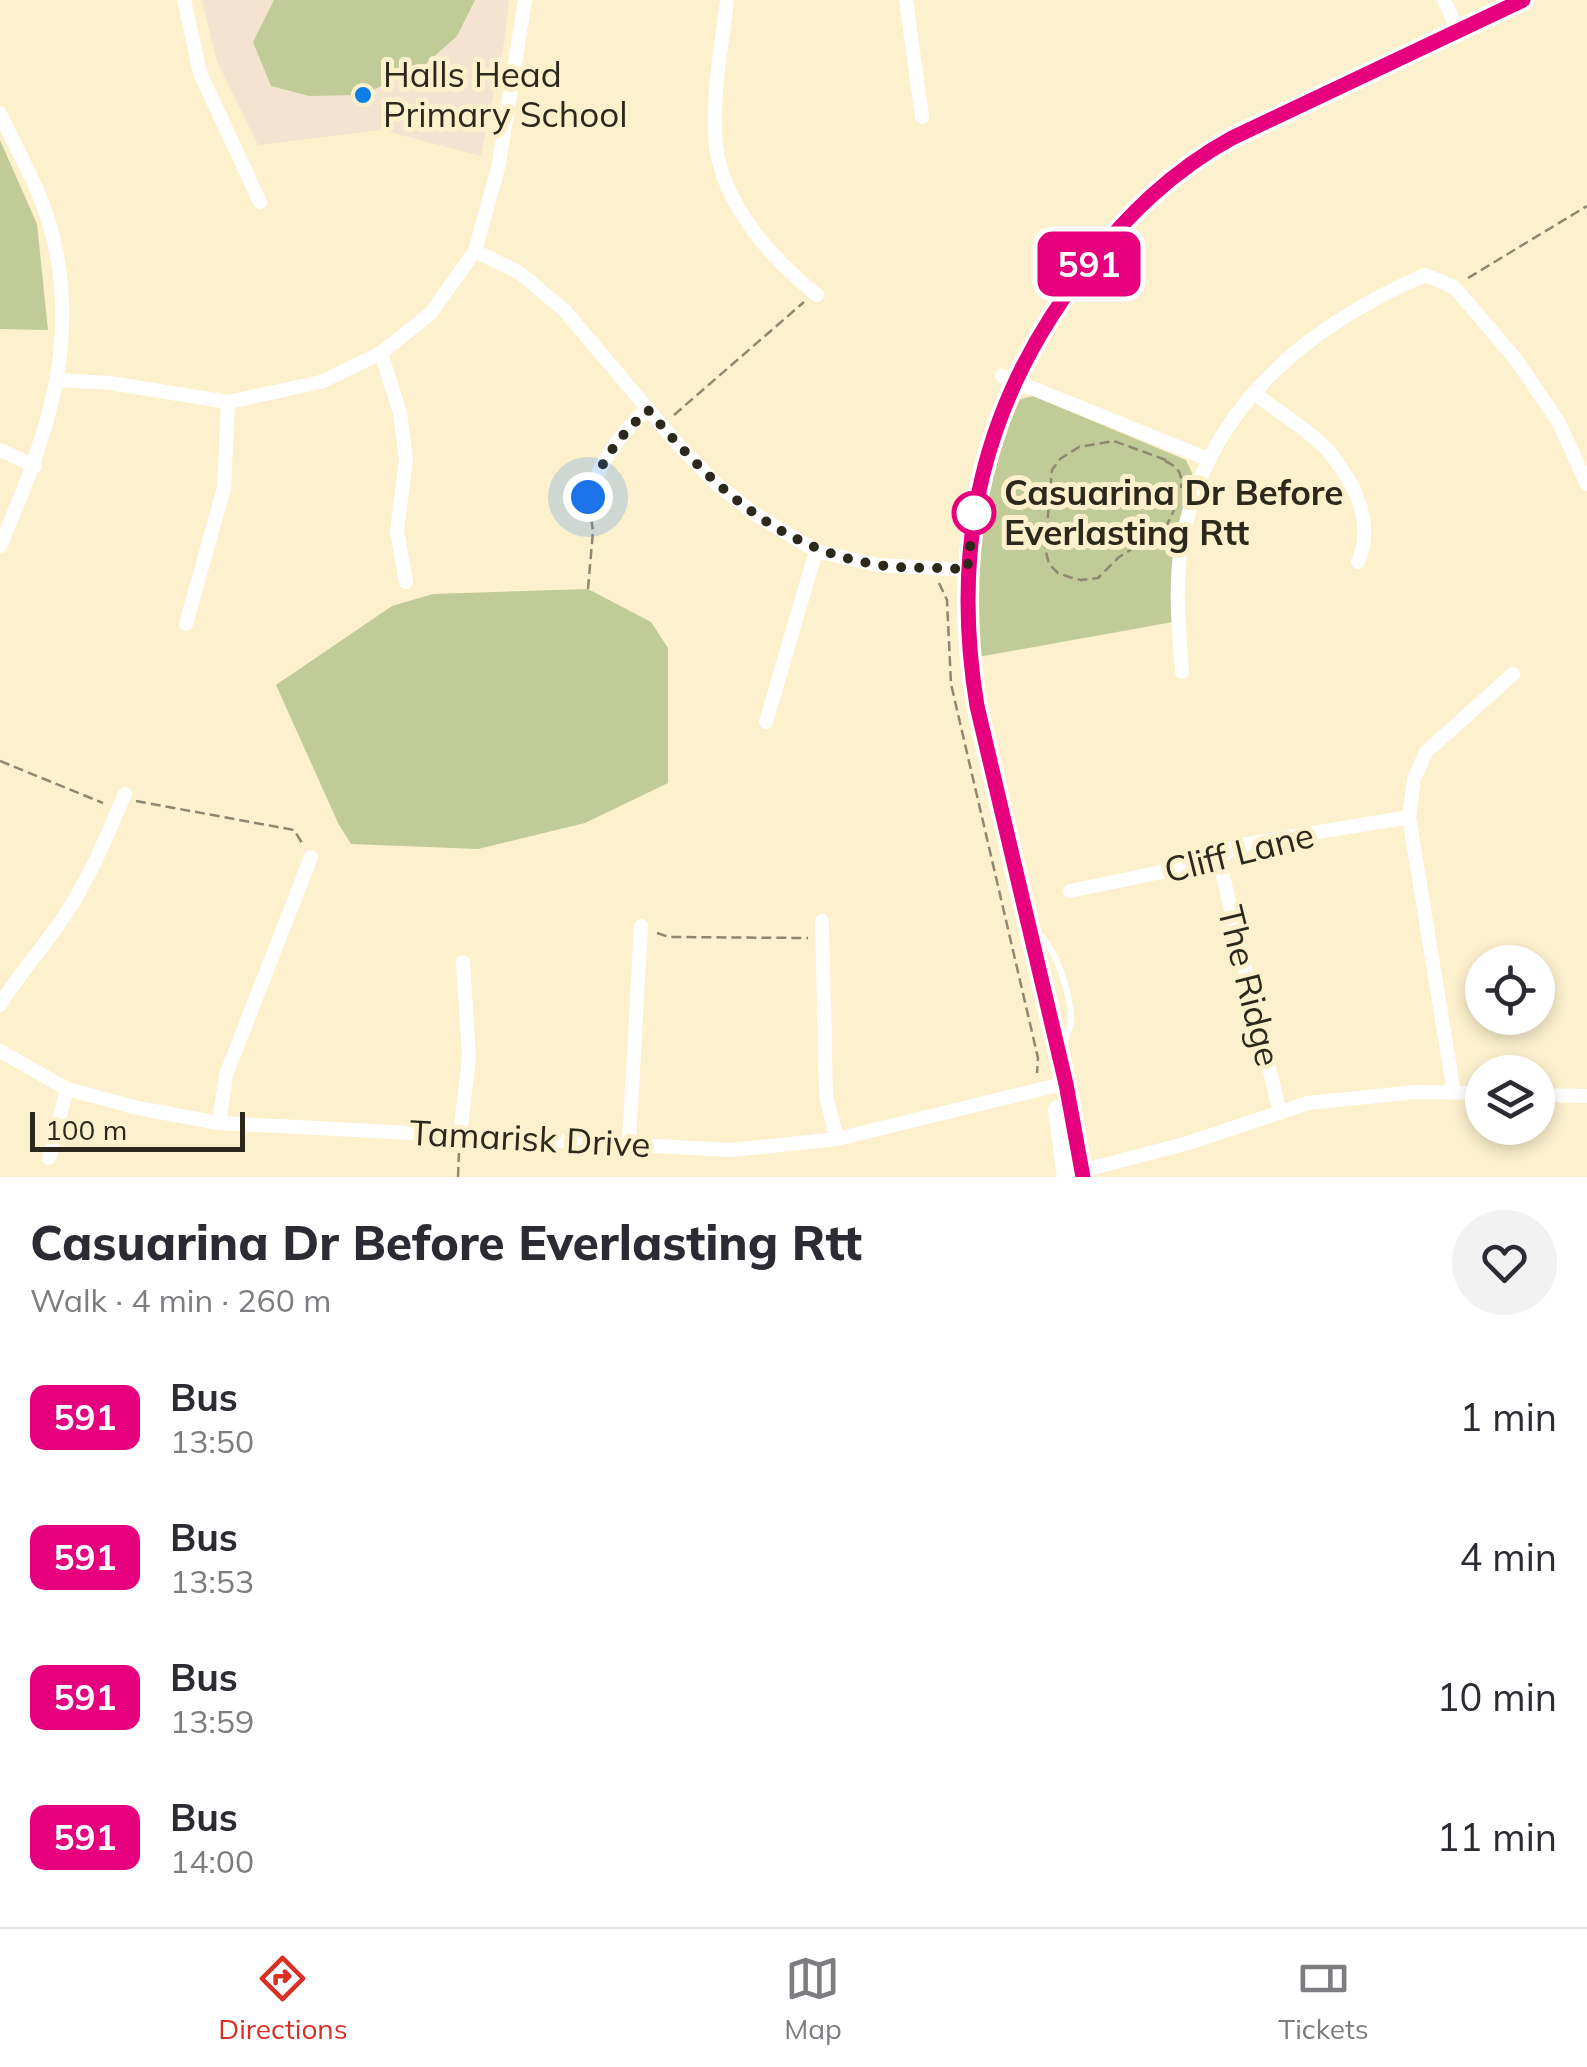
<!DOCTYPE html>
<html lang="en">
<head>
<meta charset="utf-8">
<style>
  :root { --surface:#fff; --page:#f2f2f3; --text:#2b2b33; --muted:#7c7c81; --line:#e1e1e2; --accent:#d93025 }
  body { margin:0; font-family:Mulish,sans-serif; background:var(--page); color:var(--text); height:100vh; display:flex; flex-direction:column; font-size:38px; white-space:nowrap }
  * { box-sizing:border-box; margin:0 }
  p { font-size:32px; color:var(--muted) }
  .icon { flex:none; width:55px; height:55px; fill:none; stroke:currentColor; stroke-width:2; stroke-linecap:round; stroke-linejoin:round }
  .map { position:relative; height:1177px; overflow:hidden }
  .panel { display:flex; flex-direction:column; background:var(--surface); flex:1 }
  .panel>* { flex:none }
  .badge { padding:0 20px; border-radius:15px; font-size:35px; line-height:65px }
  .tools { position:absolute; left:1465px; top:945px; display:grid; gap:20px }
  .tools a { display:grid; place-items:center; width:90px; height:90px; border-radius:50%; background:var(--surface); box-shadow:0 5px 15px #0003; font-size:50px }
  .scale { position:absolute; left:30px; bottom:25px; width:215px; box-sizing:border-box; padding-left:10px; border:5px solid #2c281b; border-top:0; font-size:28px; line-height:35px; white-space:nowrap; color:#2c281b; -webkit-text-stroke:8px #fcf0cd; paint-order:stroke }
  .you { position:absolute; width:50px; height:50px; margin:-25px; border:8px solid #fff; border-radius:50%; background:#1a73e8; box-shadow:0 0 0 15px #1a73e833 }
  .map>.badge { position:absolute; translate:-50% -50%; box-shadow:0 0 0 5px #fff }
  .round { display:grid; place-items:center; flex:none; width:105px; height:105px; border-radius:52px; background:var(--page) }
  .summary { display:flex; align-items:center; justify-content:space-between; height:170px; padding:0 30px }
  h1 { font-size:48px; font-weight:800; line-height:75px }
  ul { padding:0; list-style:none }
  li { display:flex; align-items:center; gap:30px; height:140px; padding:0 30px }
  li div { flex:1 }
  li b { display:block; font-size:38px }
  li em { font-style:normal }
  li .badge { min-width:110px; font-weight:700; text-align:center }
  .tab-bar { display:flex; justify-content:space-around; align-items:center; height:140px; border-top:2px solid var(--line); background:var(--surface); font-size:28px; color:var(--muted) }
  .tab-bar a { display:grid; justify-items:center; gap:5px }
  .tab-bar .current { color:var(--accent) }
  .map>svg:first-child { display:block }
  .education { fill:#f4e3d1 }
  .green { fill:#c1cb97 }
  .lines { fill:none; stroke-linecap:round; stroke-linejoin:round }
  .path { stroke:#8f8770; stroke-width:2.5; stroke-dasharray:10 5; stroke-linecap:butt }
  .lane { stroke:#fff; stroke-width:6 }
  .street { stroke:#fff; stroke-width:14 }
  .secondary { stroke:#fff; stroke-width:20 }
  .line-casing { stroke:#fff; stroke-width:22 }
  .line { stroke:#e6007e; stroke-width:15 }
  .walk { stroke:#2c281b; stroke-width:10; stroke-dasharray:0 18 }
  .poi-dot { fill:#0c80e7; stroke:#fcf0cd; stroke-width:4 }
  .stop-dot { fill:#fff; stroke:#e6007e; stroke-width:5 }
  .labels { text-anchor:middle; stroke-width:10; stroke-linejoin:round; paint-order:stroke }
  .poi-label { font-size:35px; fill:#2c281b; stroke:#fcf0cd; text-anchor:start }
  .stop-label { font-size:35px; font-weight:bold; fill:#2c281b; stroke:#fcf0cd; text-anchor:start }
  .street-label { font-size:35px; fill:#2c281b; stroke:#fcf0cd }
</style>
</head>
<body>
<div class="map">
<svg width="1587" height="1177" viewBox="0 0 1587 1177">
  <rect width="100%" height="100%" fill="#fcf0cd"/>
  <path class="education" d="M202 0H509L505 37 481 156 381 130 258 145 217 61Z"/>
  <path class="green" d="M274 0H475L457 36 419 70 361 95 309 96 271 86 253 42Z
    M0 140 37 224 48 330 0 329Z
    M1033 396 1186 460 1192 473 1191 492 1179 524 1172 575 1173 622 978 657 973 618 980 512 1014 401Z
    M588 589 651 622 668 648V783L585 823 478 849 351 844 339 825 276 685 392 606 433 594Z"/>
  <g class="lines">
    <path class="path" d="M1468 278 1587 206
      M674 415 804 302
      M1166 460 1114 441 1079 447 1060 459 1052 470 1045 548 1049 564 1058 573 1069 577 1081 580 1098 578 1119 557 1165 529 1174 510
      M1165 461C1178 467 1183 473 1181 488
      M939 583 947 600 951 684 1038 1058 1037 1073
      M588 589 593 531 590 511
      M0 761 103 803
      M136 801 294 830 302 843
      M657 933 669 937 808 938
      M458 1177 459 1153"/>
    <path class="lane" d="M1036 932C1056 945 1071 996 1071 1020 1071 1027 1067 1036 1064 1043"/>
    <path class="street" d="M184 0 200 73 260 202
      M727 0C722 47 711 98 716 146 724 206 771 258 817 295
      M906 0 922 117
      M1444 0 1458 30
      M0 113C16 149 39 187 50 226 83 341 45 441 0 546
      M475 251 520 273 565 311 674 440 715 483 758 516 816 551 877 565 967 570
      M381 353 400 413 406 459 397 531 406 582
      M1002 376 1208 459
      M59 380 110 383 228 402 321 382 381 353 431 313 475 251 499 164 525 0
      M1254 393C1277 411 1312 432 1330 453 1355 484 1375 524 1358 562
      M0 450 35 466
      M588 497C601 461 619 435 647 409
      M186 624 224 488 228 402
      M1182 672C1179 629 1174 585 1182 542 1206 408 1307 326 1425 275L1454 287 1514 357 1558 421 1587 484
      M766 722 816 551
      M1219 860 1280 1113
      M1070 891 1219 860 1235 846 1409 817
      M822 921 826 1096 837 1139
      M0 1005C19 973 45 946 65 915 90 878 107 835 125 794
      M0 1051 67 1089 138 1108 219 1123 732 1150 837 1139 1066 1083
      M1454 1093 1409 817 1414 779 1426 752 1513 674
      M1538 1095 1587 1096
      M219 1123 226 1075 311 857
      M460 1136 469 1057 463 962
      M629 1143 641 926
      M49 1158 67 1089
      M1077 1172 1188 1143 1308 1103 1416 1092 1482 1093"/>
    <path class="secondary" d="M1058 1110 1067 1177
      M1083 1177 1066 1083 977 706C949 537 983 398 1089 263 1129 212 1175 169 1232 139L1523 0"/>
  </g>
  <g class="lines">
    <g class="line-casing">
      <path id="line" d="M1083 1177 1066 1084 977 706C950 543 983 400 1085 269 1126 216 1172 171 1232 138L1523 0"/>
    </g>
    <use href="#line" class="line"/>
    <path class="walk" d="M588 497C601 461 619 436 648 410 710 483 775 547 873 564 904 570 936 566 967 570L976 505 974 513"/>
  </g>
  <circle class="poi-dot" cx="363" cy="95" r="10"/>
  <circle class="stop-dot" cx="974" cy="513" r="20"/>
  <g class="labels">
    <g class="poi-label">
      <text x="383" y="87">Halls Head<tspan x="383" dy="40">Primary School</tspan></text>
    </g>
    <g class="stop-label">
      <text x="1004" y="505">Casuarina Dr Before<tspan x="1004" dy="40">Everlasting Rtt</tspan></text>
    </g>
    <g class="street-label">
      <text transform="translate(1239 853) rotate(-14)" y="12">Cliff Lane</text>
      <text transform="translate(1249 986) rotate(76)" y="12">The Ridge</text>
      <text transform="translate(530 1139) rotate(3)" y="12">Tamarisk Drive</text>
    </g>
  </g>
</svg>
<div class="tools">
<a><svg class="icon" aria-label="locate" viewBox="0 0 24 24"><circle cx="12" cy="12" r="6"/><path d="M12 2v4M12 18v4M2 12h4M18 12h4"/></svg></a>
<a><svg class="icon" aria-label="layers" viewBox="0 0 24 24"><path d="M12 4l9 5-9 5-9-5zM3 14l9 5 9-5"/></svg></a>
</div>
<div class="scale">100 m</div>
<div class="you" style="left:588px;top:497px"></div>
<b class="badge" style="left:1089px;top:264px;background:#e6007e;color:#fff">591</b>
</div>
<section class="panel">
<div class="summary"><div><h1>Casuarina Dr Before Everlasting Rtt</h1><p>Walk · 4 min · 260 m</p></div><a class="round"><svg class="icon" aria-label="heart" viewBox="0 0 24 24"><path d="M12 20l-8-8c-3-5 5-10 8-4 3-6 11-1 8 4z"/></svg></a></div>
<ul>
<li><span class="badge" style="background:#e6007e;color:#fff">591</span><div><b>Bus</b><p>13:50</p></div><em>1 min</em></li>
<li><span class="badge" style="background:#e6007e;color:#fff">591</span><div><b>Bus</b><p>13:53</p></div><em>4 min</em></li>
<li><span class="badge" style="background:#e6007e;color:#fff">591</span><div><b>Bus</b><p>13:59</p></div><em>10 min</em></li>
<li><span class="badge" style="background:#e6007e;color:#fff">591</span><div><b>Bus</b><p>14:00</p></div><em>11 min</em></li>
</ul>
</section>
<nav class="tab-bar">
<a class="current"><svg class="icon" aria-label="directions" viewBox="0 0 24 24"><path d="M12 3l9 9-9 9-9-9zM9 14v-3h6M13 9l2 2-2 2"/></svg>Directions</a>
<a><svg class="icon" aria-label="map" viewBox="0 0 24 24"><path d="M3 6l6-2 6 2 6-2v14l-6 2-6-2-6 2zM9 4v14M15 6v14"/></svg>Map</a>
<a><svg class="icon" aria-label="tickets" viewBox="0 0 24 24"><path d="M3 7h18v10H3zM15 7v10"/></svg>Tickets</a>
</nav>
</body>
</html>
